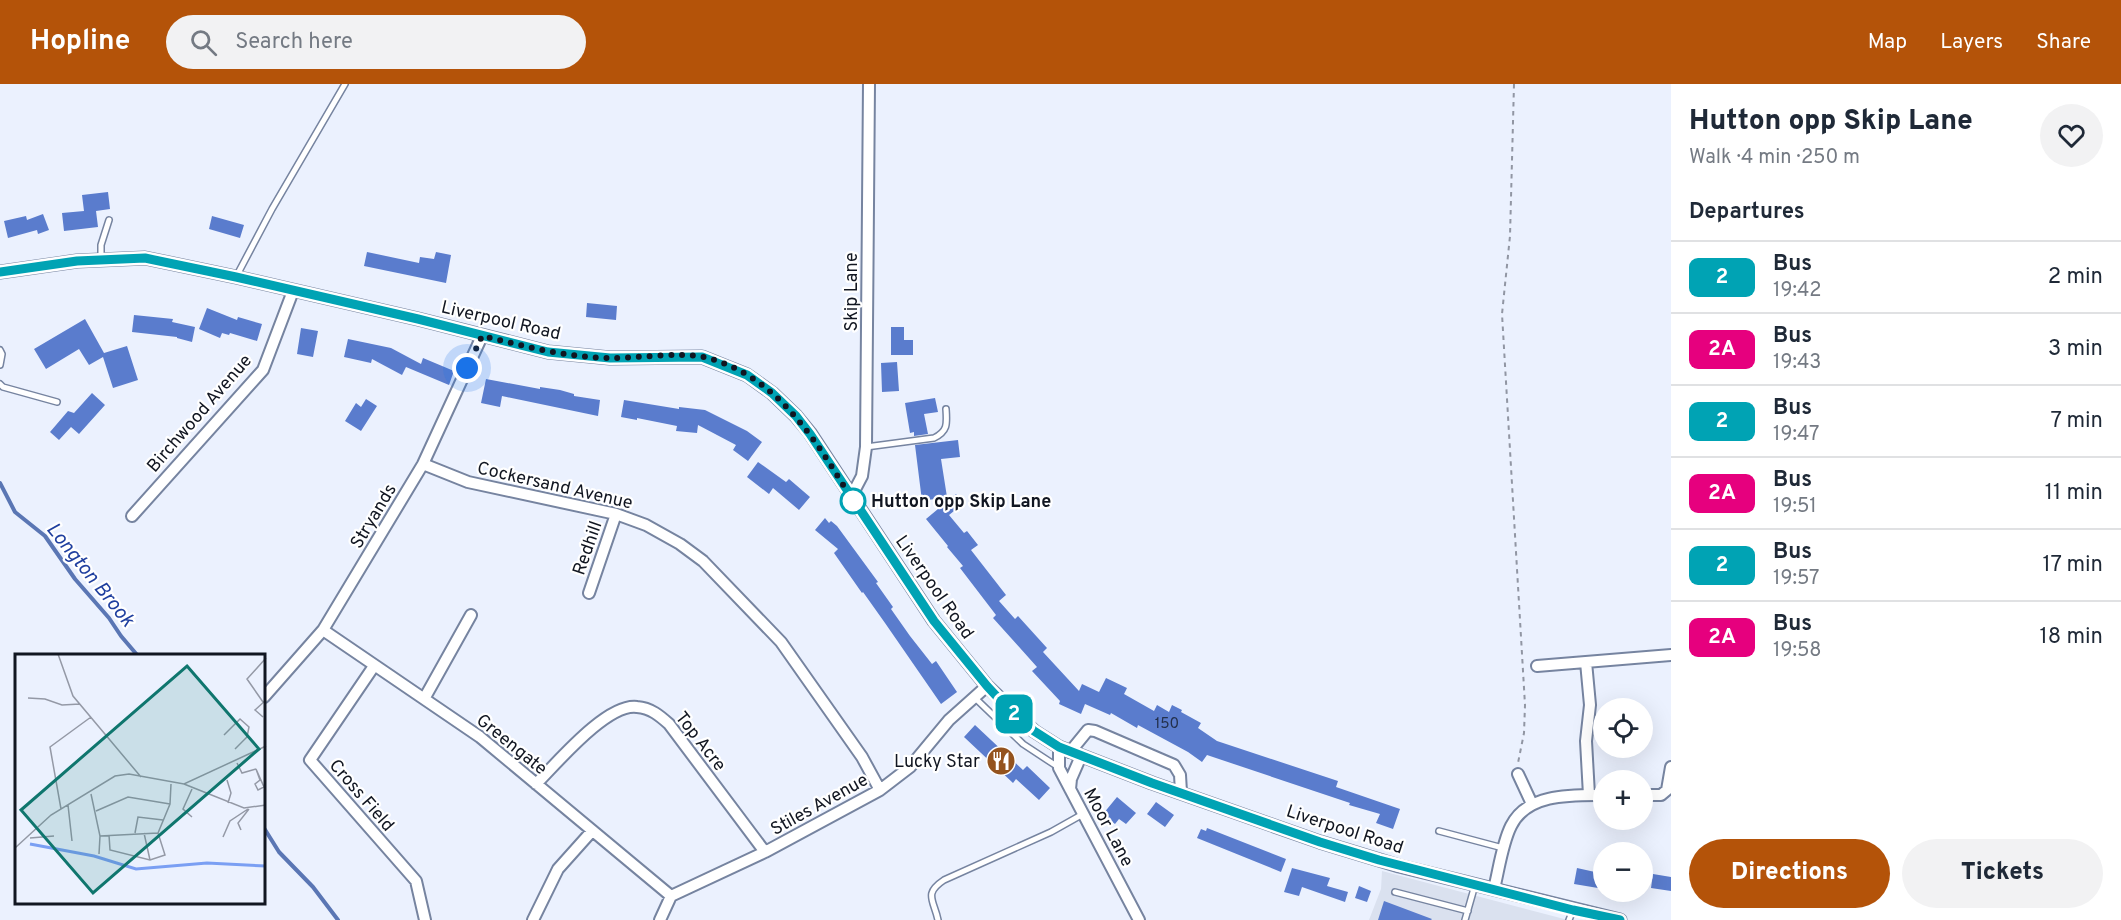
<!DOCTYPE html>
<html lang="en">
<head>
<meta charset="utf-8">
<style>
  :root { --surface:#fff; --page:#f2f2f3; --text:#1f2937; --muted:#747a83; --line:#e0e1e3; --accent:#b45309 }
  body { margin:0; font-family:Overpass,sans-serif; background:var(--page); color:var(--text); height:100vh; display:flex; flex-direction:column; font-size:22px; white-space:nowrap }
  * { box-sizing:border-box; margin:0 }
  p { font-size:20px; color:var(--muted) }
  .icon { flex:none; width:33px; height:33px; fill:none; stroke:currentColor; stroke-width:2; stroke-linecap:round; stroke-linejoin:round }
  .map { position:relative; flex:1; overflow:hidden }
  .sheet { display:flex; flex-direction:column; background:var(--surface); width:450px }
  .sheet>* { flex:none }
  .badge { padding:0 12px; border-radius:9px; font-size:21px; line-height:39px }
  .fabs { position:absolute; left:1593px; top:614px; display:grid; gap:12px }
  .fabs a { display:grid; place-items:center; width:60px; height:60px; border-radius:50%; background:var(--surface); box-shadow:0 6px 24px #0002; font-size:30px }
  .you { position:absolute; width:30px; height:30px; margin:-15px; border:4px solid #fff; border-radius:50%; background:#1a73e8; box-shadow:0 0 0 9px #1a73e833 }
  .map>.badge { position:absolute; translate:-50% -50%; box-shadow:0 0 0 3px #fff }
  h2 { padding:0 18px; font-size:22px; line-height:54px }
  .round { display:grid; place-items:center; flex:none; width:63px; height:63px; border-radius:32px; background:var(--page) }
  .head { display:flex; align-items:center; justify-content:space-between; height:102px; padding:0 18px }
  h1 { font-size:28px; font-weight:800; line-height:45px }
  .primary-button { display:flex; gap:12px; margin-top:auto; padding:12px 18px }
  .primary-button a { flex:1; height:69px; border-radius:36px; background:var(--accent); color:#fff; font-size:24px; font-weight:800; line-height:69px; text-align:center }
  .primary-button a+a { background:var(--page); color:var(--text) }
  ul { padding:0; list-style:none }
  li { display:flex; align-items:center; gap:18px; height:72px; padding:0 18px; border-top:2px solid var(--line) }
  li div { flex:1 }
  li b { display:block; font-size:22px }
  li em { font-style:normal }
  li .badge { min-width:66px; font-weight:700; text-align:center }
  header { display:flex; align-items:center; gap:36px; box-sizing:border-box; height:84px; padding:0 30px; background:var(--accent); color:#fff }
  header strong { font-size:28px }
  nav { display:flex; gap:33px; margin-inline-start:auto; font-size:21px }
  .search { width:420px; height:54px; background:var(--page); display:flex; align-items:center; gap:15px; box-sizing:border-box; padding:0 21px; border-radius:33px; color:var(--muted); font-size:22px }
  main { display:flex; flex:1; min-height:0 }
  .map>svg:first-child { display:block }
  .built { fill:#dae1ef }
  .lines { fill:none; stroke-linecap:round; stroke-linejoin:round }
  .stream { stroke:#5a76b4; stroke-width:4 }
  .building { fill:#5a7ccd }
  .service-casing { stroke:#7684a0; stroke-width:8 }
  .minor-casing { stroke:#7684a0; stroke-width:14 }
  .tertiary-casing { stroke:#7684a0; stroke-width:15 }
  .path { stroke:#9196a3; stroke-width:2; stroke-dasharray:4.5 4.5; stroke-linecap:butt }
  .service { stroke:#fff; stroke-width:5 }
  .minor { stroke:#fff; stroke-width:10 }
  .tertiary { stroke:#fff; stroke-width:12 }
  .line-casing { stroke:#fff; stroke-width:14 }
  .line { stroke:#00a3b4; stroke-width:9 }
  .walk { stroke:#111621; stroke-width:6; stroke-dasharray:0 10.8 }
  .stop-dot { fill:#fff; stroke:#00a3b4; stroke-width:3 }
  .labels { text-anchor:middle; stroke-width:4.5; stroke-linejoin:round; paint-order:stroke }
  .number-label { font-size:15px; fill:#23304c }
  .street-label { font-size:18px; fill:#111621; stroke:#fff }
  .stop-label { font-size:18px; font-weight:bold; fill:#111621; stroke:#fff; text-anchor:start }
  .poi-label { font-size:18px; fill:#111621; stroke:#fff; text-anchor:end }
  .water-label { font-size:20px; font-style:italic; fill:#1f3f9f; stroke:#fff }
  .inset-river { fill:none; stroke:#7a9ff3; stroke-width:3 }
  .inset-road { fill:none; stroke:#9499a6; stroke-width:1.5 }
  .view { fill:#0f766e; fill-opacity:0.15; stroke:#0f766e; stroke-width:3 }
  .inset-edge { fill:none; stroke:#111621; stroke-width:3 }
</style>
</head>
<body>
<header>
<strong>Hopline</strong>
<div class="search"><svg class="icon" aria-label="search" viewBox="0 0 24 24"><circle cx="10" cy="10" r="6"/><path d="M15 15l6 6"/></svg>Search here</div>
<nav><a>Map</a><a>Layers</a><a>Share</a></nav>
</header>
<main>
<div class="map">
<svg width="1671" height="836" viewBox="0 0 1671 836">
  <rect width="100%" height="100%" fill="#ebf1fe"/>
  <path class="built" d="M1382 787 1568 836H1369L1381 805Z"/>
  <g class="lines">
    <path class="stream" d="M0 399 15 428 45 452 75 495 109 534 121 552 138 572
      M264 744 279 768 313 803 338 836"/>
  </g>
  <path class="building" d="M108 108 110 125 96 127 98 143 64 147 62 129 84 127 82 111Z
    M43 130 49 146 38 150 37 146 8 154 4 137 26 132 27 136Z
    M212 132 244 141 240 154 209 145Z
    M367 168 419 179 420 173 434 175 436 168 451 171 446 199 364 182Z
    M587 219 617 222 616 236 586 233Z
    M207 224 237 236 238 233 262 240 257 257 230 249 229 251 222 249 220 254 199 245Z
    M134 231 173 235 172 238 195 243 192 258 177 254V253L132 248Z
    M85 235 104 269 127 262 138 296 113 304 103 273 89 281 79 265 46 285 34 265Z
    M891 243H904V256H913V271H891Z
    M301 244 318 247 313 273 297 270Z
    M348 255 391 264 421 280 423 274 454 287 449 301 406 283 402 291 372 275 371 279 344 273Z
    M897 278 899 307 882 308 881 279Z
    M486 295 540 305V303L560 306 574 310V312L600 316 598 332 502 312 500 323 481 319Z
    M92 309 105 321 79 350 71 343 59 356 50 348 68 327 74 329Z
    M935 314 938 328 924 330 928 350 914 352V348L910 349 905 319Z
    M366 315 377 322 361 347 345 337 356 319 361 323Z
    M624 316 679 325V323L705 326 747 347 762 358 748 377 733 366 736 361 698 341 697 349 676 347 677 342 637 334V336L621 333Z
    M958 356 960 373 941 375 947 413 922 417 915 361Z
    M758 378 786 398 789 395 810 413 799 426 773 404 769 410 747 393Z
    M956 410 964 419 949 431 964 449 967 447 978 461 971 466 1006 511 999 517 1015 535 1018 532 1047 564 1043 568 1079 607 1082 600 1099 608 1106 594 1127 604 1124 610 1154 627 1157 621 1169 628 1172 621 1182 626 1181 628 1201 639 1198 644 1217 657 1338 697 1336 703 1400 725 1393 745 1376 739 1380 730 1349 721 1350 719 1207 671 1202 678 1188 668 1138 641 1137 644 1111 629 1110 631 1085 620 1081 630 1059 620 1060 617 1032 587 1037 583 993 534 996 531 960 484 963 482 947 463 948 462 926 435Z
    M825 434 829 439 831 437 837 442 878 498 876 499 893 523 891 525 910 552 932 580 936 577 957 608 941 620 885 539 863 508 862 509 834 469 838 465 815 446Z
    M975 641 1023 686 1027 682 1050 704 1039 716 1016 695 1013 699 964 653Z
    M1117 713 1136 729 1126 740 1119 735 1115 740 1103 730Z
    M1156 718 1174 731 1165 743 1147 730Z
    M1207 744 1286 775 1281 788 1197 754 1201 745 1206 747Z
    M1292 784 1330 794 1327 802 1348 808 1345 818 1302 803 1299 812 1284 808Z
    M1577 784 1604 790V805L1574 800Z
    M1653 790 1671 793V807L1651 804Z
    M1359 802 1371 807 1367 818 1355 814Z
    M1384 817 1432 835 1431 836H1378Z"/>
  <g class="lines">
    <g class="service-casing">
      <path id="service" d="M101 176V161L109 136
        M236 193 272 125 345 0
        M0 266 2 270 0 281
        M0 300 3 303 57 318
        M866 363 934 354C948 347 947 340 946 325
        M974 613 1023 660 1058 683
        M1439 747 1503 764
        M1395 808 1468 827
        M938 836C934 816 923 810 944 796L1051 748 1083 730
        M1465 836 1475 801
        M1569 836 1573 826"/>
    </g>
    <g class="minor-casing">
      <path id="minor" d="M423 380 468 398 616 430 646 441 680 460 703 477 781 558 862 673 880 706
        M851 413 862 392 866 363 869 0
        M132 432 263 286 293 207
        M589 509 616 430
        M323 546 480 653 671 812
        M1586 578 1590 621 1586 657 1589 711
        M374 582 310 676 416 797 425 836
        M1537 582 1671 571
        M264 613 323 546 423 380 482 252
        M424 615 471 531
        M1059 663V684L1139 836
        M1070 668 1088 646 1095 647 1174 681 1180 691 1181 708
        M1518 690 1532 720
        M536 700C557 679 607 619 637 623 651 624 660 632 669 640L765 768
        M1070 705 1071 695 1081 672
        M1642 711H1661L1667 706 1671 683
        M1494 805C1499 785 1502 760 1511 742 1527 709 1572 711 1604 711
        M671 812 765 768 880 706 910 683 949 636 987 602
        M533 836 558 785 592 747
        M660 836 671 812"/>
    </g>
    <g class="tertiary-casing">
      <path id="tertiary" d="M0 188 77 177 145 174 236 193 418 235 548 268 610 274 702 273 747 291 772 309 796 332 810 349 934 537 987 602 1034 647 1059 663 1152 699 1320 758 1399 782 1620 836"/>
    </g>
    <path class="path" d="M1514 0 1510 152 1502 230 1525 621 1524 649 1518 679"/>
    <use href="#service" class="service"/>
    <use href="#minor" class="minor"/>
    <use href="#tertiary" class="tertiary"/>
  </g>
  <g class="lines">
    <g class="line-casing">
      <path id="line" d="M0 188 77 177 145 174 236 193 418 235 548 268 610 274 702 273 747 291 772 309 796 332 810 350 934 537 987 602 1001 617 1034 647 1059 663 1152 699 1320 758 1379 776 1573 826 1620 836"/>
    </g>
    <use href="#line" class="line"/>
    <path class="walk" d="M467 284 482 252C525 262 568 274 612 274 639 274 678 268 703 273 776 289 817 358 853 417"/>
  </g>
  <defs>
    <g id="restaurant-disc" transform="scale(1.5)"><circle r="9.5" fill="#94531e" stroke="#fff"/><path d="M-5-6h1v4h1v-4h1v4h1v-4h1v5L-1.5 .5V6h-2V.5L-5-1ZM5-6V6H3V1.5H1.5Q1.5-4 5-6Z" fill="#fff"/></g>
  </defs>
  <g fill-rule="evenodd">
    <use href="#restaurant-disc" x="1001" y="677"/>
  </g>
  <circle class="stop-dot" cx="853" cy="417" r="12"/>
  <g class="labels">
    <g class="number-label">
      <text x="1167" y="644">150</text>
    </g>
    <g class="street-label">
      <text transform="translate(851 208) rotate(-90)" y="6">Skip Lane</text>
      <text transform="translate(501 236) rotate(13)" y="6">Liverpool Road</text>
      <text transform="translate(199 329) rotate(-49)" y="6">Birchwood Avenue</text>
      <text transform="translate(555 401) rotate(13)" y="6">Cockersand Avenue</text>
      <text transform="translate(373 432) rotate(-59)" y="6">Stryands</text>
      <text transform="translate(587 464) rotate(-71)" y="6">Redhill</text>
      <text transform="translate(935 503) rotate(55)" y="6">Liverpool Road</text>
      <text transform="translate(701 657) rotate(52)" y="6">Top Acre</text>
      <text transform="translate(512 660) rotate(39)" y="6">Greengate</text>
      <text transform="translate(362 711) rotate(49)" y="6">Cross Field</text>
      <text transform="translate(819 720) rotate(-29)" y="6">Stiles Avenue</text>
      <text transform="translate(1109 743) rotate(62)" y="6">Moor Lane</text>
      <text transform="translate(1345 745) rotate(18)" y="6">Liverpool Road</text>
    </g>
    <g class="stop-label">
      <text x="871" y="423">Hutton opp Skip Lane</text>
    </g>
    <g class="poi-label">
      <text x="980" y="683">Lucky Star</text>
    </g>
    <g class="water-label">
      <text transform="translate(91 490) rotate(51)" y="7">Longton Brook</text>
    </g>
  </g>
  <g transform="translate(15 570)">
    <rect width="250" height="250" fill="#ebf1fe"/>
    <path class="inset-river" d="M15 190 79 202 121 215 192 209 251 212"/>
    <path class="inset-road" d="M43 0 58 42 126 123M13 44 30 45 47 51 65 50M248 48 232 25 251 4M248 63 240 56 251 46M209 81 225 65 234 73 232 83 220 95M222 109 227 119 241 115M241 115 249 133 243 136 240 130 245 126ZM212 126 216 139 213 149M169 130 229 154 251 151M76 140 85 182 84 200M53 151 57 187M46 155 35 93 76 63M81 157 113 143 155 150M177 163 168 155 177 135M226 176 223 169 234 155M120 179 123 163 148 166M129 179 135 206M143 179 155 150 156 130M94 181 95 196 135 206 150 201 143 179M85 182 143 179M208 183 215 167 233 155M15 184 39 182M0 194 36 161 100 122 114 120 169 130 251 92"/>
    <path class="view" d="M172 12 244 95 78 239 6 156Z"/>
    <rect width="250" height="250" class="inset-edge"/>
  </g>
</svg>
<div class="fabs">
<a><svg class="icon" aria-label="locate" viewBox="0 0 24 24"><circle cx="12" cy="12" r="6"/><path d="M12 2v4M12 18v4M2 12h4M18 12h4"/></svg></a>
<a>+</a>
<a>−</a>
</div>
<div class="you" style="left:467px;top:284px"></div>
<b class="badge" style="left:1014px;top:630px;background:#00a3b4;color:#fff">2</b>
</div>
<section class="sheet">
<div class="head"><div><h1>Hutton opp Skip Lane</h1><p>Walk · 4 min · 250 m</p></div><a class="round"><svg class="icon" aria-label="heart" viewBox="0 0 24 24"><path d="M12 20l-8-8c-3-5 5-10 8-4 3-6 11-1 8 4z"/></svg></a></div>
<h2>Departures</h2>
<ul>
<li><span class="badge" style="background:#00a3b4;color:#fff">2</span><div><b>Bus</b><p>19:42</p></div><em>2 min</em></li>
<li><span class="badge" style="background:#e6007e;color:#fff">2A</span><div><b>Bus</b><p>19:43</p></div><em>3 min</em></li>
<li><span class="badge" style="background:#00a3b4;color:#fff">2</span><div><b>Bus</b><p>19:47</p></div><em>7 min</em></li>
<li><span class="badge" style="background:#e6007e;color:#fff">2A</span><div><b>Bus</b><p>19:51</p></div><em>11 min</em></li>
<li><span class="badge" style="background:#00a3b4;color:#fff">2</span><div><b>Bus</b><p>19:57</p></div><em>17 min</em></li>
<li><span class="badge" style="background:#e6007e;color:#fff">2A</span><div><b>Bus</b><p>19:58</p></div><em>18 min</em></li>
</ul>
<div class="primary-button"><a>Directions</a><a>Tickets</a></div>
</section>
</main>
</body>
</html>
